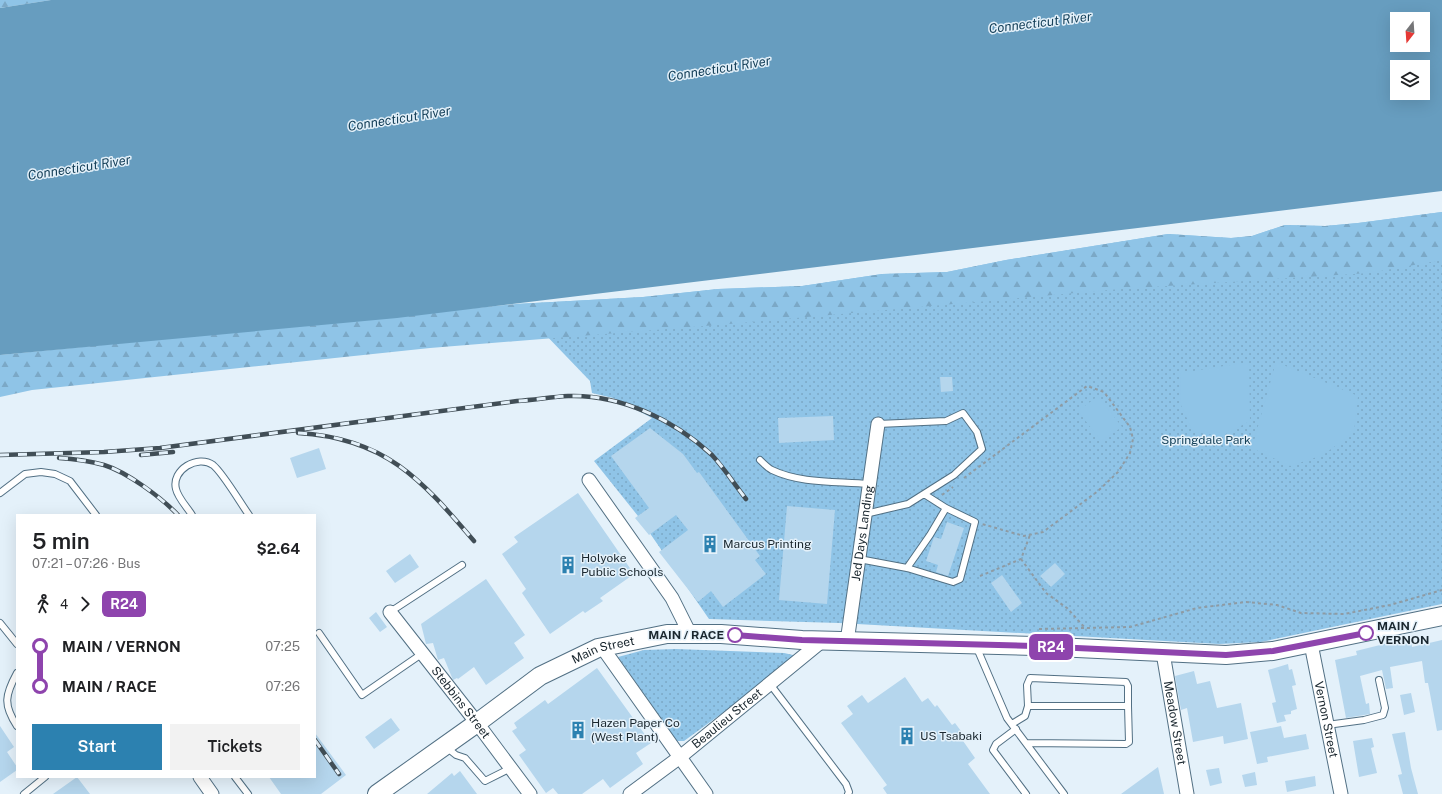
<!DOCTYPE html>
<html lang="en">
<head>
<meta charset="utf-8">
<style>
  :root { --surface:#fff; --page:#f2f2f2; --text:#202124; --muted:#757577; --accent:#2c81b0 }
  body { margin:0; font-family:"Public Sans",sans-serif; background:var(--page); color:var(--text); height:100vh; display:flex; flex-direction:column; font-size:15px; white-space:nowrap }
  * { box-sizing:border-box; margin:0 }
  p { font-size:13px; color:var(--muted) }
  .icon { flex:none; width:22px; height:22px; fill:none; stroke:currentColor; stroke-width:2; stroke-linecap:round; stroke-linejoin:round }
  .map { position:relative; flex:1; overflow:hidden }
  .panel { position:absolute; left:16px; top:514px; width:300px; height:264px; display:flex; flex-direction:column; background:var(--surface); border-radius:0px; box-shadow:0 4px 16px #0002 }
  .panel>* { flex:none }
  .badge { padding:0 8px; border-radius:6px; font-size:14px; line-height:26px }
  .needle { width:26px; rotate:197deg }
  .tools { position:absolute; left:1390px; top:12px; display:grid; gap:8px }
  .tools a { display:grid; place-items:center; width:40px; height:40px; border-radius:0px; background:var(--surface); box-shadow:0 4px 16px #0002; font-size:20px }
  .map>.badge { position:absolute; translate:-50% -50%; box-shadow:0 0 0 2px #fff }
  .legs { display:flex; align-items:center; gap:6px; height:44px; padding:0 16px; font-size:13px }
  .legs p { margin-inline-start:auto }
  .headline { display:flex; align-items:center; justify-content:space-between; height:68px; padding:0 16px }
  h1 { font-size:22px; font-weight:600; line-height:30px }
  .primary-button { display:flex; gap:8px; margin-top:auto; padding:8px 16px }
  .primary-button a { flex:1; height:46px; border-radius:0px; background:var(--accent); color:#fff; font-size:16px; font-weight:600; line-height:46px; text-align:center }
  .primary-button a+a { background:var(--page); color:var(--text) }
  ul { padding:0 16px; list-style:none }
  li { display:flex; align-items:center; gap:14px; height:40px; font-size:15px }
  li i { display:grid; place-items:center; width:6px; height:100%; margin:0 5px; background:currentColor }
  li i::after { content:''; width:10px; height:10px; margin:-5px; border:3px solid; border-radius:50%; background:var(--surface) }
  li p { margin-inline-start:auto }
  li:first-child i { background:linear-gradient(#0000 50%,currentColor 0) }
  li:last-child i { background:linear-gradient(currentColor 50%,#0000 0) }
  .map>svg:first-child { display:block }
  .green { fill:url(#green-dots) }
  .forest { fill:url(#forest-firs) }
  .pitch { fill:#8fc4e7 }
  .water { fill:#679dbf; fill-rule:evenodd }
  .building { fill:#b5d6ed }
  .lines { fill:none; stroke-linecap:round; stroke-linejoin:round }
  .service-casing { stroke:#527084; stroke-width:8 }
  .minor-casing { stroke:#527084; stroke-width:15 }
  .secondary-casing { stroke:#527084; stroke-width:20 }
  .path { stroke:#8e9ba4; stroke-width:2; stroke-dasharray:3 3; stroke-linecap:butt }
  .service { stroke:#fff; stroke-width:6 }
  .minor { stroke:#fff; stroke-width:13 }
  .secondary { stroke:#fff; stroke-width:18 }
  .rail-casing { stroke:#414e56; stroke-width:4.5 }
  .rail { stroke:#e4f1fa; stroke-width:3; stroke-dasharray:9; stroke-linecap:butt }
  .line-1-casing { stroke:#fff; stroke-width:9 }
  .line-1 { stroke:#8e44ad; stroke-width:6 }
  .stop-1-dot { fill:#fff; stroke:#8e44ad; stroke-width:2 }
  .labels { text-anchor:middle; stroke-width:3; stroke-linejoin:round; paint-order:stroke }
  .park-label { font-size:12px; fill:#103d56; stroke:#e4f1fa }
  .street-label { font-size:12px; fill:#1a272f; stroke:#e4f1fa }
  .poi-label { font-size:12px; fill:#1a272f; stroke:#e4f1fa; text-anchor:start }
  .stop-label { font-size:12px; font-weight:bold; fill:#1a272f; stroke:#e4f1fa; text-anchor:start }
  .water-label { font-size:13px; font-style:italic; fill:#16415a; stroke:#e4f1fa }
</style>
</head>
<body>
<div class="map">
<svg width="1442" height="794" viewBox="0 0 1442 794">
  <defs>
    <pattern id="green-dots" width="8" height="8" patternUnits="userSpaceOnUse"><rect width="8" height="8" fill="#8fc4e7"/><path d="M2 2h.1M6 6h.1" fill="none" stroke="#7ba8c6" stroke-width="1.8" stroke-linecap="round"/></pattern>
    <pattern id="forest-firs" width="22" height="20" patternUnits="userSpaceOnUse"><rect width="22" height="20" fill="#8fc4e7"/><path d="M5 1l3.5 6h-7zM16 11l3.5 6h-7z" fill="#7ba8c6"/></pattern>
  </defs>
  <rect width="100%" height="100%" fill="#e4f1fa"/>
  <path class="green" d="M1442 212V604L1261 642 1219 644 839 623 709 619 638 516 594 461 652 418 613 398 592 393 590 381 516 304 643 297 718 289 802 286 882 274 947 272 1006 260 1168 234 1231 238 1252 236 1285 225 1325 226 1358 223Z
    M676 649 784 653 793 655 794 661 684 741H677L618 657 644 650Z"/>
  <path class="forest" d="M0 0H51L0 8Z
    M1442 212V260L1369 273 1120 289 729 324 430 348 32 390 0 397V355L516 304 643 297 718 289 802 286 882 274 947 272 1006 260 1168 234 1231 238 1252 236 1285 225 1325 226 1358 223Z"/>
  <path class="pitch" d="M1249 362 1250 421 1222 436 1193 432 1180 403 1181 373Z
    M1276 362 1358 396 1354 432 1323 455 1290 466 1252 448Z
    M1098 396 1122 427 1101 441 1078 411Z"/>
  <path class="water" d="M51 0H1442V191L397 318 0 355V8ZM1397 19H1423V45H1397ZM1397 67H1423V93H1397Z"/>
  <path class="building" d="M940 377H952L953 391 941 392Z
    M833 416 834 440 779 443 778 418Z
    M650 428 683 454 697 473 699 472 760 556 755 560 766 574 723 607 711 591 698 602 659 552 688 530 676 515 649 535 635 518 649 508 611 456Z
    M319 448 326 469 297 478 290 458Z
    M578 493 634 574 600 598 603 601 585 613 583 611 550 634 522 593 526 589 502 554 518 542 514 537Z
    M787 506 835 510 827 604 779 600Z
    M947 522 964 528 948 576 936 572 938 565 926 561 934 537 941 539Z
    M410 554 419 567 395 583 386 571Z
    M1055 563 1065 574 1051 587 1040 576Z
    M1002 575 1022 603 1011 612 991 583Z
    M486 579 525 635 514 643 524 658 486 685 474 667 458 679 457 678 453 680 444 658 438 660 433 643 426 644 421 624Z
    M376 612 387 627 380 632 369 618Z
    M1411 640 1412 647 1442 640V730L1437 731 1428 683H1425L1422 661 1390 667 1393 688 1386 689 1382 670 1360 676 1366 704 1369 703 1370 714 1346 718 1335 660 1357 655 1356 651 1384 644Z
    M1288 664 1289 670 1292 669 1296 685 1292 686 1297 709 1291 711V714L1284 715 1286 721 1277 723 1272 703 1276 702 1268 670Z
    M597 668 651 743 636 753 643 764 610 788 603 779 582 794H558L553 788 546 793 519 755 526 750 512 731 517 728 514 723 545 700 548 704Z
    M1194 671 1197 684 1210 681 1217 708 1241 703 1248 739 1224 744 1223 736 1193 742 1187 708 1181 710 1175 676Z
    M905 677 922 702 928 698 935 707 937 705 952 725 955 723 964 735 961 738 975 758 968 764 990 794H887L883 788 887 785 841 723 853 714 847 706 862 695 868 703Z
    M1411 693 1415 712 1404 715 1400 695Z
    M391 718 400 730 374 749 365 737Z
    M0 726 14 747 7 752 17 767V770L0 782Z
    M1281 726 1284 738 1306 734 1309 749 1267 757 1268 762 1257 764 1250 732Z
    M1405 732 1411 768 1418 794H1403L1398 775 1402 774 1392 734Z
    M315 733 346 775 321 794H281L269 777H315Z
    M1372 738 1374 747 1371 748 1377 773 1359 777 1353 741Z
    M1158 767 1164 794H1121Z
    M1219 768 1222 783 1210 786 1206 770Z
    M460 771 477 794H427L452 773 454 776Z
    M1255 772 1257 785 1245 787 1242 775Z
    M1315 776 1316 786 1287 792 1285 781Z
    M77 777 90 794H53Z"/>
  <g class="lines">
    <g class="service-casing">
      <path id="service" d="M760 460C764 464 768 468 772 470 801 484 838 481 869 484
        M0 493 25 474 41 472 55 474 70 481 96 515
        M865 514 908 504 954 475 982 449 977 432 963 413 946 421 878 424
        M192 515C187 507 178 498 176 489 171 470 198 454 213 465 223 473 241 504 249 515
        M859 559 907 568 953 582 960 579 975 522 946 508 924 494
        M907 568 930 535 946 508
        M390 612 462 565
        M0 623 17 644
        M319 633 362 695 423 653
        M976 646 1007 718 1064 794
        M17 673C5 695 3 705 17 726
        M770 684 846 784 849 792 848 794
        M1028 706 1027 685 1030 678 1126 682 1128 686V706
        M1012 724 1025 716 1028 706H1128L1129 742 1126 744 1026 743
        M1327 725 1364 720 1383 715 1385 708 1379 680
        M1016 729 996 744 993 750 1026 794
        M446 747 456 755 465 758 485 781 511 768
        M235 777 248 794
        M24 794 45 777"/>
    </g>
    <g class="minor-casing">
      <g id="minor">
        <path d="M589 480 672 598 690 634"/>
        <path id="s1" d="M390 612 477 723 530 794"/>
        <path id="s2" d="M847 642 878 424"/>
        <path id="s3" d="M1311 644 1341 794"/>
        <path d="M602 647 706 794"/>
        <path id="s4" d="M1163 653 1187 794"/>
        <path d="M200 777 212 794"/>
        <path id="s5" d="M630 794 680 757 822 641"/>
      </g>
    </g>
    <g class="secondary-casing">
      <g id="secondary">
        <path id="s6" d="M377 794 477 723 540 676 598 648 667 634H721L802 640 1034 646 1226 655 1273 651 1442 616"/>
      </g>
    </g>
    <path class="path" d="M964 478 1087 386 1104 392 1130 427 1133 439 1130 453 1118 472 1098 491 1043 532 1024 536 982 524
      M942 495 953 487
      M1021 559 1046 593 1067 608 1086 629
      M980 576 1021 559 1030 535
      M1039 629 1130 627 1197 608 1246 602 1277 605 1301 613 1344 614 1390 605 1442 590"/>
    <use href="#service" class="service"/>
    <use href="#minor" class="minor"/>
    <use href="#secondary" class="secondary"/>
    <g class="rail-casing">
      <path id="rail" d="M298 433C385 438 421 479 474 541
        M0 455 104 452 160 448 517 401C534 400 551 397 568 396 621 394 674 420 712 455 724 468 735 485 746 499
        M141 455 173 452
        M59 458C74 459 89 461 104 465 127 472 162 498 178 515
        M315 740 339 774"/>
    </g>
    <use href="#rail" class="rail"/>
  </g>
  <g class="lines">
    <g class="line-1-casing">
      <path id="line-1" d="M735 635 802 640 1034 646 1226 655 1273 651 1366 633"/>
    </g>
    <use href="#line-1" class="line-1"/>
  </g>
  <defs>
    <g id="building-bare" transform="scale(1.38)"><path d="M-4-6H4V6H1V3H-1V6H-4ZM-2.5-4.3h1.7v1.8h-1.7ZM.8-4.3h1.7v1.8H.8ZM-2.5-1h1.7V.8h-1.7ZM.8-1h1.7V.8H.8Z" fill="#2c81b0" stroke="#e4f1fa" stroke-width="2.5" paint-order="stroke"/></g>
  </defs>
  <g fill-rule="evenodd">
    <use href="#building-bare" x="710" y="544"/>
    <use href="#building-bare" x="568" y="565"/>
    <use href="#building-bare" x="578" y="730"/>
    <use href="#building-bare" x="907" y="736"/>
  </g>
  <g class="stop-1-dot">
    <circle cx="1366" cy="633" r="7"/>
    <circle cx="735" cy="635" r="7"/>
  </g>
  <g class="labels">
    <g class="park-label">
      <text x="1206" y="444">Springdale Park</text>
    </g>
    <g class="street-label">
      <text dy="4" stroke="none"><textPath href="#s2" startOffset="110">Jed Days Landing</textPath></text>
      <text dy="4" stroke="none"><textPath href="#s6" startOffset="270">Main Street</textPath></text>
      <text dy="4" stroke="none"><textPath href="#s1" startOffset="115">Stebbins Street</textPath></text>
      <text dy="4" stroke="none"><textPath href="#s5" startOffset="123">Beaulieu Street</textPath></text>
      <text dy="4" stroke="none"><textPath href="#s3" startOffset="77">Vernon Street</textPath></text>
      <text dy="4" stroke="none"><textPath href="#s4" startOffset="71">Meadow Street</textPath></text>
    </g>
    <g class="poi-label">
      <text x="723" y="548">Marcus Printing</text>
      <text x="581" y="562">Holyoke<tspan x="581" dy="14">Public Schools</tspan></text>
      <text x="591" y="727">Hazen Paper Co<tspan x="591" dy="14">(West Plant)</tspan></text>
      <text x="920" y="740">US Tsabaki</text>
    </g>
    <g class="stop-label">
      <text x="1377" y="630">MAIN /<tspan x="1377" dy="14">VERNON</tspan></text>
      <text x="724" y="639" text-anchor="end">MAIN / RACE</text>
    </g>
    <g class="water-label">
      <text transform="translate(1040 22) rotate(-7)" y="5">Connecticut River</text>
      <text transform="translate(719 68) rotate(-9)" y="5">Connecticut River</text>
      <text transform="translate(399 118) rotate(-9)" y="5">Connecticut River</text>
      <text transform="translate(79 167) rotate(-9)" y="5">Connecticut River</text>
    </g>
  </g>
</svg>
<div class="tools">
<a><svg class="needle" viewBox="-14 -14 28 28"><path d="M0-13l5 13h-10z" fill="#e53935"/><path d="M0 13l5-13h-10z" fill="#757577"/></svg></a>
<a><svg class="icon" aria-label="layers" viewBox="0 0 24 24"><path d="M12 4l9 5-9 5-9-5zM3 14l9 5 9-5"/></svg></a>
</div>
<b class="badge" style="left:1051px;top:647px;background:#8e44ad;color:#fff">R24</b>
<section class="panel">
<div class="headline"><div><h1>5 min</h1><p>07:21 – 07:26 · Bus</p></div><b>$2.64</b></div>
<div class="legs"><svg class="icon" aria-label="walk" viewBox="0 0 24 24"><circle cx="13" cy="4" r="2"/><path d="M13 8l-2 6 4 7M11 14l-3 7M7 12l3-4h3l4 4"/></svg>4<svg class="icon" aria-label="forward" viewBox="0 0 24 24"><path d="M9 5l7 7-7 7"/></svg><b class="badge" style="background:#8e44ad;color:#fff">R24</b></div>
<ul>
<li><i style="color:#8e44ad"></i><b>MAIN / VERNON</b><p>07:25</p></li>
<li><i style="color:#8e44ad"></i><b>MAIN / RACE</b><p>07:26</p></li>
</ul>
<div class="primary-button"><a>Start</a><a>Tickets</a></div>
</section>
</div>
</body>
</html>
